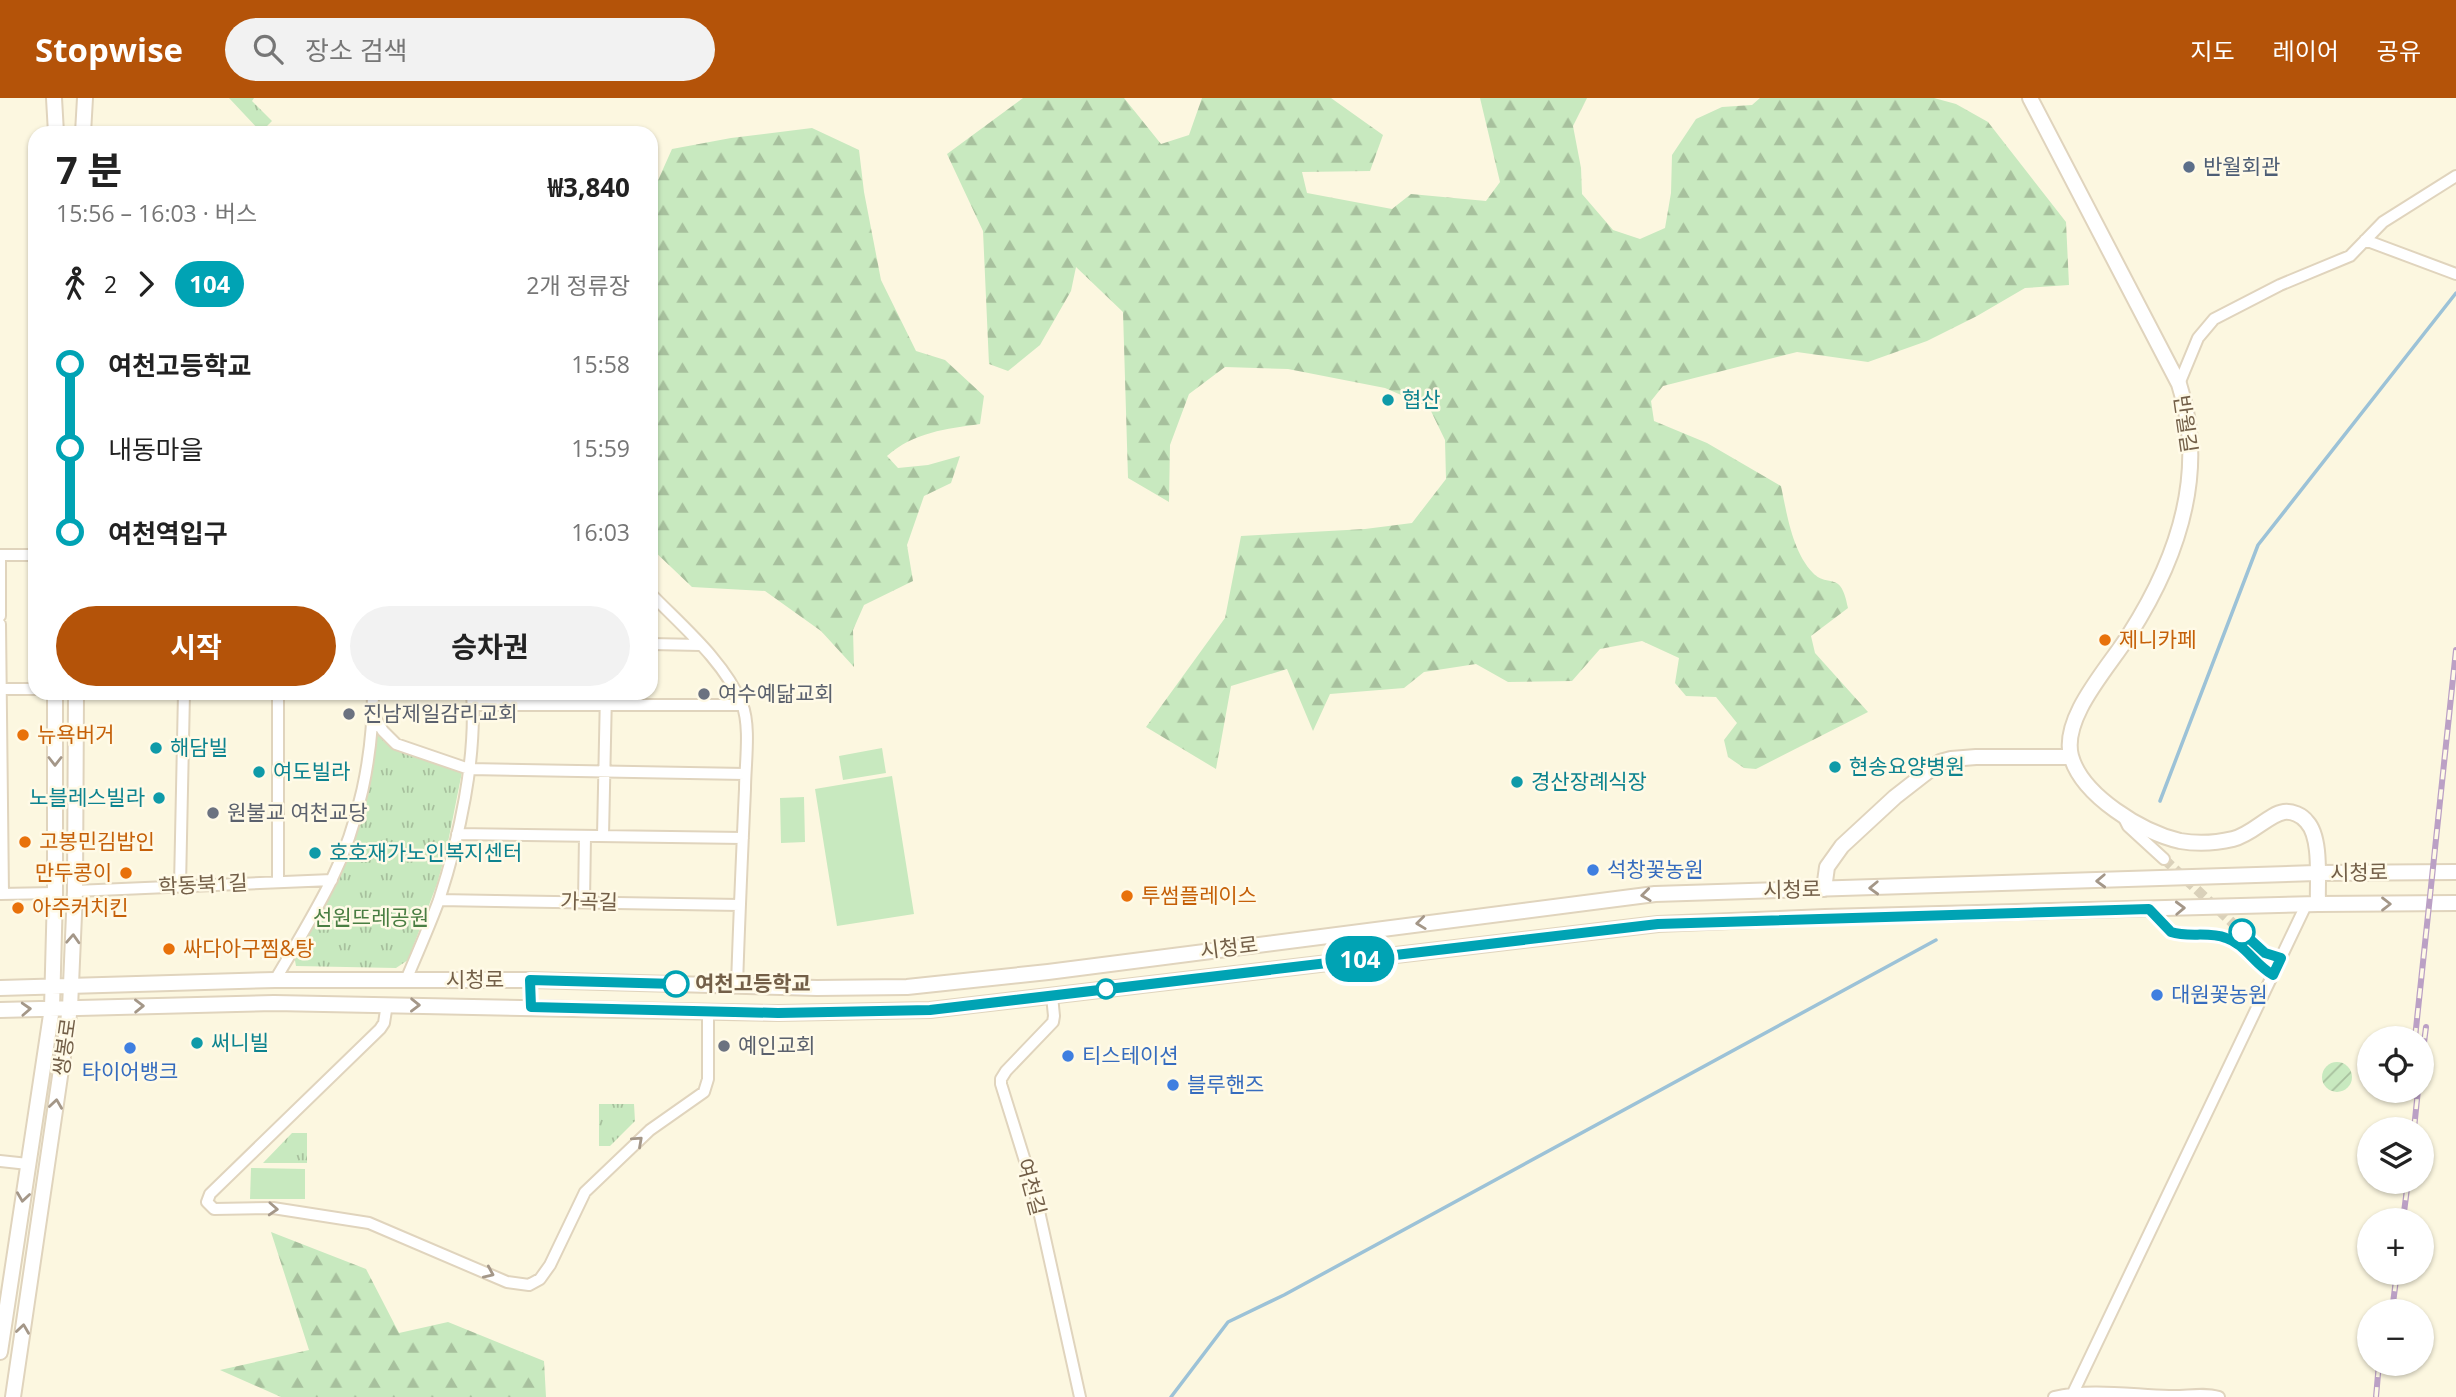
<!DOCTYPE html>
<html lang="ko">
<head>
<meta charset="utf-8">
<style>
  :root { --surface:#fff; --page:#f2f2f2; --text:#222; --muted:#767676; --accent:#b45309 }
  body { margin:0; font-family:"Open Sans","Noto Sans KR",sans-serif; background:var(--page); color:var(--text); height:100vh; display:flex; flex-direction:column; font-size:26px; white-space:nowrap }
  * { box-sizing:border-box; margin:0 }
  p { font-size:23px; color:var(--muted) }
  .icon { flex:none; width:38px; height:38px; fill:none; stroke:currentColor; stroke-width:2; stroke-linecap:round; stroke-linejoin:round }
  .map { position:relative; flex:1; overflow:hidden }
  .side { position:absolute; left:28px; top:28px; width:630px; height:574px; display:flex; flex-direction:column; background:var(--surface); border-radius:21px; box-shadow:0 2px 5px #0004 }
  .side>* { flex:none }
  .badge { padding:0 14px; border-radius:23px; font-size:24px; line-height:46px }
  .tools { position:absolute; left:2357px; top:928px; display:grid; gap:14px }
  .tools a { display:grid; place-items:center; width:77px; height:77px; border-radius:50%; background:var(--surface); box-shadow:0 2px 5px #0004; font-size:35px }
  .map>.badge { position:absolute; translate:-50% -50%; box-shadow:0 0 0 4px #fff }
  .legs { display:flex; align-items:center; gap:10px; height:77px; padding:0 28px; font-size:23px }
  .legs p { margin-inline-start:auto }
  .headline { display:flex; align-items:center; justify-content:space-between; height:119px; padding:0 28px }
  h1 { font-size:38px; font-weight:700; line-height:52px }
  .action { display:flex; gap:14px; margin-top:auto; padding:14px 28px }
  .action a { flex:1; height:80px; border-radius:42px; background:var(--accent); color:#fff; font-size:28px; font-weight:700; line-height:80px; text-align:center }
  .action a+a { background:var(--page); color:var(--text) }
  ul { padding:0 28px; list-style:none }
  li { display:flex; align-items:center; gap:24px; height:84px; font-size:26px }
  li i { display:grid; place-items:center; width:10px; height:100%; margin:0 9px; background:currentColor }
  li i::after { content:''; width:18px; height:18px; margin:-9px; border:5px solid; border-radius:50%; background:var(--surface) }
  li p { margin-inline-start:auto }
  li:first-child i { background:linear-gradient(#0000 50%,currentColor 0) }
  li:last-child i { background:linear-gradient(currentColor 50%,#0000 0) }
  header { display:flex; align-items:center; gap:42px; box-sizing:border-box; height:98px; padding:0 35px; background:var(--accent); color:#fff }
  header strong { font-size:33px }
  nav { display:flex; gap:38px; margin-inline-start:auto; font-size:24px }
  .search { width:490px; height:63px; background:var(--page); display:flex; align-items:center; gap:18px; box-sizing:border-box; padding:0 24px; border-radius:38px; color:var(--muted); font-size:26px }
  .map>svg:first-child { display:block }
  .grass { fill:#c8e9bf }
  .forest { fill:url(#forest-firs) }
  .park { fill:url(#park-tufts) }
  .garden { fill:url(#garden-furrows) }
  .lines { fill:none; stroke-linecap:round; stroke-linejoin:round }
  .stream { stroke:#9cc2d7; stroke-width:3.5 }
  .minor-tunnel { stroke:#dad1ba; stroke-width:10; stroke-dasharray:10 5; stroke-linecap:butt }
  .minor-casing { stroke:#e0d4bd; stroke-width:14 }
  .tertiary-casing { stroke:#e0d4bd; stroke-width:18 }
  .minor { stroke:#fff; stroke-width:10 }
  .tertiary { stroke:#fff; stroke-width:14 }
  .rail-casing { stroke:#bba0c5; stroke-width:6 }
  .rail { stroke:#fffae7; stroke-width:3.5; stroke-dasharray:10; stroke-linecap:butt }
  .oneway { stroke:#a49788 }
  .line-1-casing { stroke:#fff; stroke-width:16 }
  .line-1 { stroke:#00a3b4; stroke-width:10 }
  .service-dot { fill:#5c6f8a; stroke:#fffae7; stroke-width:2.5 }
  .culture-dot { fill:#0f9aa8; stroke:#fffae7; stroke-width:2.5 }
  .food-dot { fill:#e8710a; stroke:#fffae7; stroke-width:2.5 }
  .worship-dot { fill:#6b7280; stroke:#fffae7; stroke-width:2.5 }
  .shop-dot { fill:#3f7fe0; stroke:#fffae7; stroke-width:2.5 }
  .stop-1-dot { fill:#fff; stroke:#00a3b4; stroke-width:3.5 }
  .labels { text-anchor:middle; stroke-width:5; stroke-linejoin:round; paint-order:stroke }
  .service-label { font-size:21px; fill:#4e5e75; stroke:#fffae7; text-anchor:start }
  .culture-label { font-size:21px; fill:#0d838f; stroke:#fffae7; text-anchor:start }
  .street-label { font-size:21px; fill:#735f48; stroke:#fffae7 }
  .food-label { font-size:21px; fill:#c56008; stroke:#fffae7; text-anchor:start }
  .worship-label { font-size:21px; fill:#5b616d; stroke:#fffae7; text-anchor:start }
  .shop-label { font-size:21px; fill:#366cbe; stroke:#fffae7; text-anchor:start }
  .park-label { font-size:21px; fill:#497e42; stroke:#fffae7 }
  .stop-label { font-size:21px; font-weight:bold; fill:#735f48; stroke:#fffae7; text-anchor:start }
</style>
</head>
<body>
<header>
<strong>Stopwise</strong>
<div class="search"><svg class="icon" aria-label="search" viewBox="0 0 24 24"><circle cx="10" cy="10" r="6"/><path d="M15 15l6 6"/></svg>장소 검색</div>
<nav><a>지도</a><a>레이어</a><a>공유</a></nav>
</header>
<div class="map">
<svg width="2456" height="1299" viewBox="0 0 2456 1299">
  <defs>
    <pattern id="forest-firs" width="22" height="20" patternUnits="userSpaceOnUse" patternTransform="scale(1.75)"><rect width="22" height="20" fill="#c8e9bf"/><path d="M5 1l3.5 6h-7zM16 11l3.5 6h-7z" fill="#a7c09d"/></pattern>
    <pattern id="park-tufts" width="24" height="20" patternUnits="userSpaceOnUse" patternTransform="scale(1.75)"><rect width="24" height="20" fill="#c8e9bf"/><path d="M3 7l-1-3M5 7V3M7 7l1-3M15 17l-1-3M17 17v-4M19 17l1-3" fill="none" stroke="#a7c09d"/></pattern>
    <pattern id="garden-furrows" width="10" height="10" patternUnits="userSpaceOnUse" patternTransform="scale(1.75)"><rect width="10" height="10" fill="#c8e9bf"/><path d="M-1 1l2-2M0 10L10 0M9 11l2-2" fill="none" stroke="#a7c09d"/></pattern>
  </defs>
  <rect width="100%" height="100%" fill="#fcf7e0"/>
  <path class="grass" d="M882 650 886 675 843 682 839 658Z
    M892 678 914 816 837 828 815 691Z
    M804 699 805 744 781 745 780 700Z
    M251 1070 305 1071V1101H250Z"/>
  <path class="forest" d="M1023 0H1124L1161 46 1189 37 1202 0H1331L1383 37 1370 73 1302 74 1307 95 1392 111 1411 96 1486 103 1500 84 1480 0H1587L1573 28 1581 70 1582 96 1613 132 1640 141 1665 130 1671 95 1672 57 1696 21 1722 9 1752 7 1760 0H1934L1956 6 1988 24 2066 124 2069 187 2025 190 1977 218 1927 243 1868 264 1797 254 1663 288 1651 303 1654 323 1707 345 1781 388C1787 416 1792 453 1813 475 1829 491 1841 471 1848 510L1811 538 1815 555 1868 614 1756 671 1744 670 1728 659 1724 642 1737 625 1716 599 1686 598 1675 585 1679 560 1642 543 1600 551 1572 583 1508 584 1476 566 1424 574 1404 590 1330 596 1313 633 1287 571 1231 588 1216 671 1146 629 1225 520 1241 438 1365 431 1412 425 1446 381 1445 342 1429 309 1385 290 1288 271 1225 269 1189 296 1170 347 1169 404 1128 380 1123 214 1076 169 1071 193 1040 247 1008 273 989 266 983 133 947 56Z
    M812 30 859 52 864 94 881 182 916 253 945 262 984 298 980 326C946 331 914 334 887 358L898 370 928 367 960 358 951 385 924 398 907 447 913 483 864 507 853 532 854 569 821 533 765 493 692 489 651 450V98L672 51 731 40Z
    M271 1134 366 1171 399 1235 448 1224 544 1263 546 1299H281L220 1272 309 1252Z"/>
  <path class="park" d="M229 0H254L252 3 272 23 261 34Z
    M376 629 393 650 462 674 446 754 437 786 408 862 396 870 296 868 294 857 364 705 373 668Z
    M599 1006H634L635 1023 610 1048H599Z
    M292 1035H307V1065H263Z"/>
  <path class="garden" d="M2322 979a15 15 0 1 1 30 0a15 15 0 1 1-30 0Z"/>
  <g class="lines">
    <path class="stream" d="M2160 703 2258 447 2456 195
      M1171 1299 1228 1224 1284 1197 1936 842"/>
    <path class="minor-tunnel" d="M2164 761 2240 832"/>
    <g class="minor-casing">
      <path id="minor" d="M2365 142 2456 176
        M2179 286 2198 240 2214 221 2280 187 2350 158 2383 124 2456 78
        M0 457H35
        M651 496C683 529 724 563 742 606 751 628 745 667 745 691 742 757 739 823 737 888
        M0 518V457
        M0 526 3 796
        M651 546 700 547
        M0 591H35
        M473 607H743
        M373 617 383 633 396 646 469 671 745 676
        M2123 718 2128 728 2164 761
        M457 736 743 740
        M603 738 606 595
        M278 783V595
        M180 788 184 595
        M75 793 332 782
        M0 796 55 795
        M439 802 740 807
        M584 804 585 738
        M2149 811 2171 834C2189 840 2208 833 2226 840 2245 846 2255 867 2273 876
        M2240 832 2265 855 2281 860
        M275 882C294 850 314 817 331 783 359 726 373 659 373 595
        M406 882C417 856 429 829 439 802 459 741 477 660 472 595
        M1052 898 1054 918 1053 924 1006 973 1001 981V986L1035 1095 1080 1299
        M387 906 384 925 380 931 210 1096 207 1104 214 1111 273 1110 369 1125 507 1184 529 1187 540 1181 550 1167 585 1094 650 1032 704 994 708 981V914
        M0 1063 28 1066
        M2073 1295 2306 807
        M2054 1299C2091 1290 2131 1297 2169 1298 2186 1299 2202 1294 2219 1299"/>
    </g>
    <g class="tertiary-casing">
      <path id="tertiary" d="M54 0 56 35
        M2030 0 2179 286C2208 374 2177 462 2129 537 2110 568 2061 619 2071 658 2082 698 2142 734 2180 743 2197 746 2216 745 2233 741 2253 736 2269 716 2284 714 2292 713 2302 717 2307 724 2322 740 2317 784 2318 806
        M83 35 85 0
        M1824 791 1827 769 1842 748 1895 699 1940 664 1951 661 1976 659H2071
        M0 890 275 882H530L817 890 907 889 1048 874 1655 796 2316 775 2456 774
        M0 912 274 905 778 915 930 912 1658 826 1825 819 2318 806 2456 805
        M0 1254 52 910 55 795V595
        M13 1299 70 910 75 793 76 595"/>
    </g>
    <use href="#minor" class="minor"/>
    <use href="#tertiary" class="tertiary"/>
    <g class="rail-casing">
      <path id="rail" d="M2415 940 2456 552
        M2422 960 2426 929
        M2414 1031 2418 992
        M2403 1122 2408 1083
        M2392 1213 2397 1174
        M2376 1299 2379 1265"/>
    </g>
    <use href="#rail" class="rail"/>
  </g>
  <defs><path id="oneway-chevron" d="M-2-3.5L2.5 0L-2 3.5" fill="none" stroke-width="1.6" stroke-linecap="round" stroke-linejoin="round" transform="scale(1.75)"/></defs>
  <g class="oneway">
    <use href="#oneway-chevron" transform="translate(55 663) rotate(90)"/>
    <use href="#oneway-chevron" transform="translate(2101 783) rotate(178)"/>
    <use href="#oneway-chevron" transform="translate(1874 790) rotate(178)"/>
    <use href="#oneway-chevron" transform="translate(1646 797) rotate(173)"/>
    <use href="#oneway-chevron" transform="translate(2386 806)"/>
    <use href="#oneway-chevron" transform="translate(2180 810) rotate(-2)"/>
    <use href="#oneway-chevron" transform="translate(1421 825) rotate(173)"/>
    <use href="#oneway-chevron" transform="translate(73 841) rotate(-87)"/>
    <use href="#oneway-chevron" transform="translate(415 907) rotate(1)"/>
    <use href="#oneway-chevron" transform="translate(139 908) rotate(-1)"/>
    <use href="#oneway-chevron" transform="translate(26 911) rotate(-3)"/>
    <use href="#oneway-chevron" transform="translate(56 1006) rotate(-82)"/>
    <use href="#oneway-chevron" transform="translate(638 1043) rotate(-42)"/>
    <use href="#oneway-chevron" transform="translate(23 1099) rotate(98)"/>
    <use href="#oneway-chevron" transform="translate(273 1111) rotate(3)"/>
    <use href="#oneway-chevron" transform="translate(489 1175) rotate(24)"/>
    <use href="#oneway-chevron" transform="translate(23 1231) rotate(-82)"/>
  </g>
  <g class="lines">
    <g class="line-1-casing">
      <path id="line-1" d="M676 886 530 882 531 909 778 915 930 912 1658 826 2149 811 2171 834C2189 840 2208 833 2226 840 2245 846 2255 867 2273 877L2281 860 2265 855 2242 834"/>
    </g>
    <use href="#line-1" class="line-1"/>
  </g>
  <circle class="service-dot" cx="2189" cy="69" r="7"/>
  <g class="culture-dot">
    <circle cx="1388" cy="302" r="7"/>
    <circle cx="156" cy="650" r="7"/>
    <circle cx="1835" cy="669" r="7"/>
    <circle cx="259" cy="674" r="7"/>
    <circle cx="1517" cy="684" r="7"/>
    <circle cx="159" cy="700" r="7"/>
    <circle cx="315" cy="755" r="7"/>
    <circle cx="197" cy="945" r="7"/>
  </g>
  <g class="food-dot">
    <circle cx="2105" cy="542" r="7"/>
    <circle cx="23" cy="637" r="7"/>
    <circle cx="25" cy="744" r="7"/>
    <circle cx="126" cy="775" r="7"/>
    <circle cx="1127" cy="798" r="7"/>
    <circle cx="18" cy="810" r="7"/>
    <circle cx="169" cy="851" r="7"/>
  </g>
  <g class="worship-dot">
    <circle cx="704" cy="596" r="7"/>
    <circle cx="349" cy="616" r="7"/>
    <circle cx="213" cy="715" r="7"/>
    <circle cx="724" cy="948" r="7"/>
  </g>
  <g class="shop-dot">
    <circle cx="1593" cy="772" r="7"/>
    <circle cx="2157" cy="897" r="7"/>
    <circle cx="130" cy="950" r="7"/>
    <circle cx="1068" cy="958" r="7"/>
    <circle cx="1173" cy="987" r="7"/>
  </g>
  <g class="stop-1-dot">
    <circle cx="2242" cy="834" r="12"/>
    <circle cx="676" cy="886" r="12"/>
    <circle cx="1106" cy="891" r="9"/>
  </g>
  <g class="labels">
    <g class="service-label">
      <text x="2203" y="76">반월회관</text>
    </g>
    <g class="culture-label">
      <text x="1402" y="309">협산</text>
      <text x="170" y="657">해담빌</text>
      <text x="1849" y="676">현송요양병원</text>
      <text x="273" y="681">여도빌라</text>
      <text x="1531" y="691">경산장례식장</text>
      <text x="145" y="707" text-anchor="end">노블레스빌라</text>
      <text x="329" y="762">호호재가노인복지센터</text>
      <text x="211" y="952">써니빌</text>
    </g>
    <g class="street-label">
      <text transform="translate(2185 326) rotate(82)" y="7">반월길</text>
      <text transform="translate(2359 775) rotate(-1)" y="7">시청로</text>
      <text transform="translate(203 787) rotate(-3)" y="7">학동북1길</text>
      <text transform="translate(1792 792) rotate(-1)" y="7">시청로</text>
      <text transform="translate(589 804) rotate(1)" y="7">가곡길</text>
      <text transform="translate(1229 850) rotate(-7)" y="7">시청로</text>
      <text x="475" y="889">시청로</text>
      <text transform="translate(65 949) rotate(-82)" y="7">쌍봉로</text>
      <text transform="translate(1031 1089) rotate(75)" y="7">여천길</text>
    </g>
    <g class="food-label">
      <text x="2119" y="549">제니카페</text>
      <text x="37" y="644">뉴욕버거</text>
      <text x="39" y="751">고봉민김밥인</text>
      <text x="112" y="782" text-anchor="end">만두콩이</text>
      <text x="1141" y="805">투썸플레이스</text>
      <text x="32" y="817">아주커치킨</text>
      <text x="183" y="858">싸다아구찜&amp;탕</text>
    </g>
    <g class="worship-label">
      <text x="718" y="603">여수예닮교회</text>
      <text x="363" y="623">진남제일감리교회</text>
      <text x="227" y="722">원불교 여천교당</text>
      <text x="738" y="955">예인교회</text>
    </g>
    <g class="shop-label">
      <text x="1607" y="779">석창꽃농원</text>
      <text x="2171" y="904">대원꽃농원</text>
      <text x="1082" y="965">티스테이션</text>
      <text x="130" y="981" text-anchor="middle">타이어뱅크</text>
      <text x="1187" y="994">블루핸즈</text>
    </g>
    <g class="park-label">
      <text x="371" y="827">선원뜨레공원</text>
    </g>
    <g class="stop-label">
      <text x="695" y="893">여천고등학교</text>
    </g>
  </g>
</svg>
<div class="tools">
<a><svg class="icon" aria-label="locate" viewBox="0 0 24 24"><circle cx="12" cy="12" r="6"/><path d="M12 2v4M12 18v4M2 12h4M18 12h4"/></svg></a>
<a><svg class="icon" aria-label="layers" viewBox="0 0 24 24"><path d="M12 4l9 5-9 5-9-5zM3 14l9 5 9-5"/></svg></a>
<a>+</a>
<a>−</a>
</div>
<b class="badge" style="left:1360px;top:861px;background:#00a3b4;color:#fff">104</b>
<section class="side">
<div class="headline"><div><h1>7 분</h1><p>15:56 – 16:03 · 버스</p></div><b>₩3,840</b></div>
<div class="legs"><svg class="icon" aria-label="walk" viewBox="0 0 24 24"><circle cx="13" cy="4" r="2"/><path d="M13 8l-2 6 4 7M11 14l-3 7M7 12l3-4h3l4 4"/></svg>2<svg class="icon" aria-label="forward" viewBox="0 0 24 24"><path d="M9 5l7 7-7 7"/></svg><b class="badge" style="background:#00a3b4;color:#fff">104</b><p>2개 정류장</p></div>
<ul>
<li><i style="color:#00a3b4"></i><b>여천고등학교</b><p>15:58</p></li>
<li><i style="color:#00a3b4"></i><span>내동마을</span><p>15:59</p></li>
<li><i style="color:#00a3b4"></i><b>여천역입구</b><p>16:03</p></li>
</ul>
<div class="action"><a>시작</a><a>승차권</a></div>
</section>
</div>
</body>
</html>
